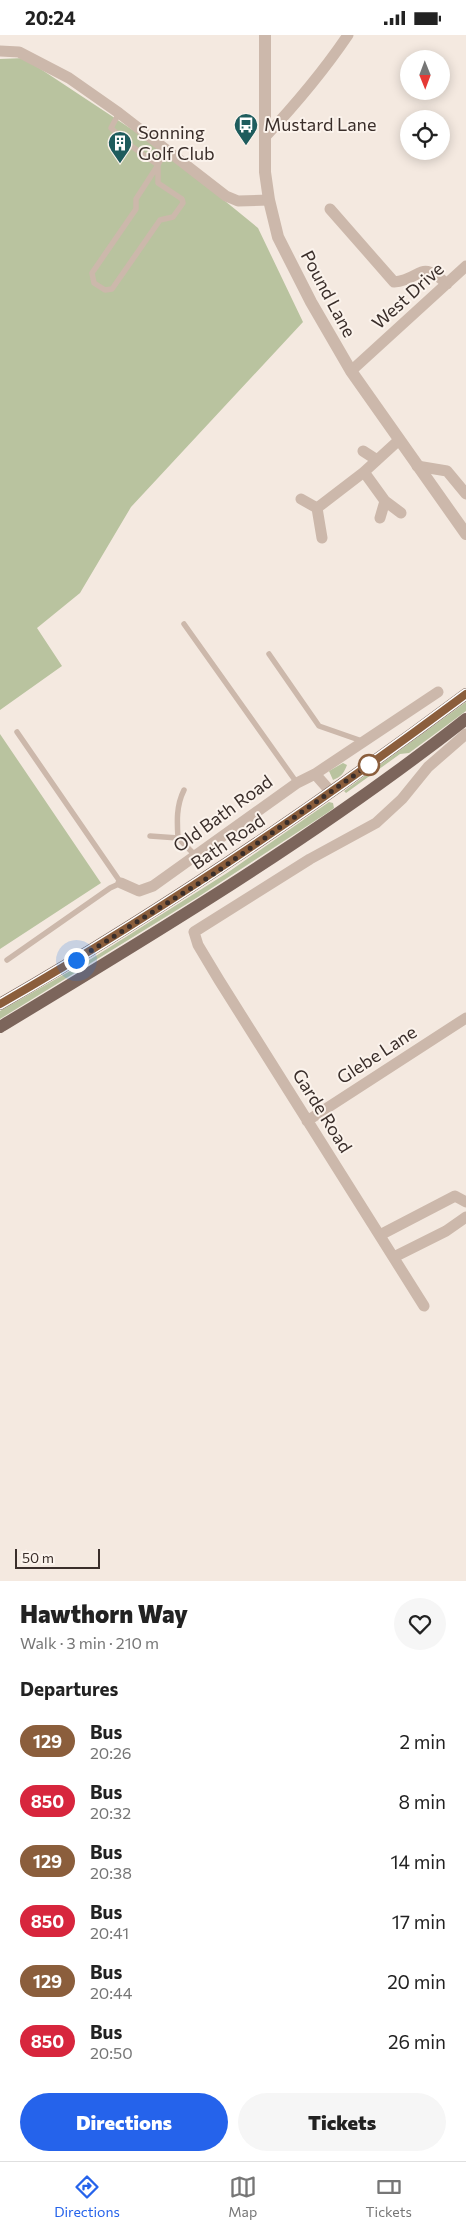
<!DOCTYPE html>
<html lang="en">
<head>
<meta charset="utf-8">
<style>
  :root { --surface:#fff; --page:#f6f6f6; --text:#222; --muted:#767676; --line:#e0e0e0; --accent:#2563eb }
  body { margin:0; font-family:Commissioner,sans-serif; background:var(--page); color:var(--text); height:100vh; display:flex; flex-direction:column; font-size:19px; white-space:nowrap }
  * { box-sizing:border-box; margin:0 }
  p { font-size:16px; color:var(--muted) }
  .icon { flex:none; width:28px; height:28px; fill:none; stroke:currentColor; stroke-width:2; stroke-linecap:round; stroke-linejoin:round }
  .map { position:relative; height:1546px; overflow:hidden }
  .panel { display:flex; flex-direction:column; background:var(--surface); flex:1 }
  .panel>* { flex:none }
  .badge { padding:0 10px; border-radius:16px; font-size:18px; line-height:32px }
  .needle { width:32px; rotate:179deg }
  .controls { position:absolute; left:400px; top:15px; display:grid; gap:10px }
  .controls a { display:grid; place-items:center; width:50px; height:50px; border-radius:50%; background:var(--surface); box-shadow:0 2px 12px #0003; font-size:25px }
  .scale { position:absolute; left:15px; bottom:12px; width:85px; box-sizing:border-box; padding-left:5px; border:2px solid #3a2e2a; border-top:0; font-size:14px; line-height:18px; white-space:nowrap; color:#3a2e2a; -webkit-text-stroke:4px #fbf3ec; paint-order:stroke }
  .you { position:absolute; width:25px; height:25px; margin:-12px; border:4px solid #fff; border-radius:50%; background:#1a73e8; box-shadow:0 0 0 8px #1a73e833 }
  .map>.badge { position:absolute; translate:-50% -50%; box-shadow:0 0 0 2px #fff }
  h2 { padding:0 20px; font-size:19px; line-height:45px }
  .round { display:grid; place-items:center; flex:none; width:52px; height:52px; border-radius:26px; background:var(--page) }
  .overview { display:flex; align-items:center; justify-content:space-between; height:85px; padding:0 20px }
  h1 { font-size:24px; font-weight:800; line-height:38px }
  .primary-button { display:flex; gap:10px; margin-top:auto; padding:10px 20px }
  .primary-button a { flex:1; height:58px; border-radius:30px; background:var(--accent); color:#fff; font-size:20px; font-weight:800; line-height:58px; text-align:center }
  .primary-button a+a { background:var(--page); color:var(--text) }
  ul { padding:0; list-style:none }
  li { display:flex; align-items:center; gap:15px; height:60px; padding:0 20px }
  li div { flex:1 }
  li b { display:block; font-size:19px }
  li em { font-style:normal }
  li .badge { min-width:55px; font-weight:700; text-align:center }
  .status { display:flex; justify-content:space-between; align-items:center; height:35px; padding:0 25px; background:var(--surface); direction:ltr }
  .status svg { height:14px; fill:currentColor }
  .tab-bar { display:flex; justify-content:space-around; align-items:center; height:70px; border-top:1px solid var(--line); background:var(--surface); font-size:14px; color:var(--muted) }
  .tab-bar a { display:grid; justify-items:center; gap:2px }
  .tab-bar .selected { color:var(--accent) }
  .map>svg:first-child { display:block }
  .green { fill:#b9c39f }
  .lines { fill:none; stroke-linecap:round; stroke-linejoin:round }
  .service { stroke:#ccb8ab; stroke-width:5.5 }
  .minor { stroke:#ccb8ab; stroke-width:11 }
  .tertiary { stroke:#ccb8ab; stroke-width:12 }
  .primary { stroke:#7c655b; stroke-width:12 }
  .line-casing { stroke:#fff; stroke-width:11 }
  .line { stroke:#8b5e3c; stroke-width:8 }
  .walk { stroke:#3a2e2a; stroke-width:5; stroke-dasharray:0 9 }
  .stop-dot { fill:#fff; stroke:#8b5e3c; stroke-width:2.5 }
  .labels { text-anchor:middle; stroke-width:4; stroke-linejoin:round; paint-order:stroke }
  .poi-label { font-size:18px; fill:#3a2e2a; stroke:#fbf3ec; text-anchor:start }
  .street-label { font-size:18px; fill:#3a2e2a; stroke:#fbf3ec }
</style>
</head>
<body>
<div class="status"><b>20:24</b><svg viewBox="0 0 49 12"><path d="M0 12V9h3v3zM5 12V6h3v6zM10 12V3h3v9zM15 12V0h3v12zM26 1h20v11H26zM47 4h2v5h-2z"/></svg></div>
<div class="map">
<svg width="466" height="1546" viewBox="0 0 466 1546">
  <rect width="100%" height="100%" fill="#f4e9e0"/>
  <path class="green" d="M24 23 160 113 258 193 303 287 131 472 80 558 37 593 62 631 0 675V24Z
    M466 667V676L409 718 400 719 346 758 344 756Z
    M0 699 101 848 0 914Z
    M343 728 347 730C344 738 341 742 333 745L329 736Z
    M329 767 333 768 334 773 327 778 198 862 0 984V976L91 924 227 838Z"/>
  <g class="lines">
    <path class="service" d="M119 78 111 93 127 108 158 130 166 114
      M158 130V148L182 164 183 168 173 182 160 185 112 254 105 255 94 248 92 238 136 174V164Z
      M184 589 297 748
      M269 619 319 691 362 706
      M150 801 178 803 196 821
      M178 803C177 787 176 771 184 755
      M7 925 110 853 121 848 17 697"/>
    <path class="minor" d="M0 16 19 17 69 43 119 78 226 161 238 166 269 165
      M265 102C295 70 323 37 348 0
      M330 174 394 247C423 244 419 223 447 249
      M351 336 466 231
      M363 416 377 425
      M417 431 447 436 466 459
      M364 437 385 466 401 478
      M301 464 317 473
      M380 483 385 466
      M322 503 317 473 364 437 399 405
      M315 739 331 757
      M121 848 139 856 153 851 297 748 315 739 438 657
      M307 1086 466 983
      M380 1200 455 1161 466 1167
      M394 1222 446 1196 466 1182
      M424 1271 219 945 198 910 194 897 310 824 376 788 402 764 428 732 466 699"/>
    <path class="tertiary" d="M265 0V137L269 165 278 202 311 267 351 336 466 499"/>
    <path class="primary" d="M0 969C162 876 316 771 466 659
      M0 992C159 896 320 799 466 684"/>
  </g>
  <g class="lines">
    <g class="line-casing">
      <path id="line" d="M0 969C162 876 316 771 466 659"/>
    </g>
    <use href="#line" class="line"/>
    <path class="walk" d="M76 925 212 840 369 730"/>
  </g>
  <defs>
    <g id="bus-pin" transform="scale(1.25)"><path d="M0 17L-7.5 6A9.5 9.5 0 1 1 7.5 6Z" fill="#1e5c5d" stroke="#fbf3ec"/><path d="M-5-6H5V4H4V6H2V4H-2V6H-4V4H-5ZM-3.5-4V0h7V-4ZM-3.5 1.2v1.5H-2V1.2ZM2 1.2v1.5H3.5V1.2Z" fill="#fff"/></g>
    <g id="building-pin" transform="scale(1.25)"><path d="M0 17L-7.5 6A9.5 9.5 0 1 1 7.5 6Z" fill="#1e5c5d" stroke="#fbf3ec"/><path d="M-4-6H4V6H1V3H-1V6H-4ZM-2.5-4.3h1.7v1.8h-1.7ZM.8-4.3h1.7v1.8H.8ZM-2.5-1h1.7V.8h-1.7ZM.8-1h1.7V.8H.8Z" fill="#fff"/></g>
  </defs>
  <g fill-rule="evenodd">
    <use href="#bus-pin" x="246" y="90"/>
    <use href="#building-pin" x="120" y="108"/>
  </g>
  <circle class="stop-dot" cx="369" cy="730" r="10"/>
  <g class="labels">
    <g class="poi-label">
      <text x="264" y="96">Mustard Lane</text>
      <text x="138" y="104">Sonning<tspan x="138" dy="21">Golf Club</tspan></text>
    </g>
    <g class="street-label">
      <text transform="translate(328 259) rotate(62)" y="6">Pound Lane</text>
      <text transform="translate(408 261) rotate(-42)" y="6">West Drive</text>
      <text transform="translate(223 779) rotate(-36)" y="6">Old Bath Road</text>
      <text transform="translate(228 807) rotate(-34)" y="6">Bath Road</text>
      <text transform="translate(377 1020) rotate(-33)" y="6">Glebe Lane</text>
      <text transform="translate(322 1076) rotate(58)" y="6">Garde Road</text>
    </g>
  </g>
</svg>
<div class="controls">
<a><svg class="needle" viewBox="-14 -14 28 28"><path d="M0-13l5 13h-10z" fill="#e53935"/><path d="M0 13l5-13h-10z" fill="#767676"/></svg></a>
<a><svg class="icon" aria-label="locate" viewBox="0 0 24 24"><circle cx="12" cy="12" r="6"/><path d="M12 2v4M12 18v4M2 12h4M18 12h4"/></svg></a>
</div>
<div class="scale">50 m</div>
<div class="you" style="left:76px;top:925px"></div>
</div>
<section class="panel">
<div class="overview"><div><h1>Hawthorn Way</h1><p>Walk · 3 min · 210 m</p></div><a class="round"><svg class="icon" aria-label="heart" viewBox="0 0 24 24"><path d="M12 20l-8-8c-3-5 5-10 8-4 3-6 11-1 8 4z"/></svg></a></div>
<h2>Departures</h2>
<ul>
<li><span class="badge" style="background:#8b5e3c;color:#fff">129</span><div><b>Bus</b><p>20:26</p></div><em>2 min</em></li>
<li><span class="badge" style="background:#d7263d;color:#fff">850</span><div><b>Bus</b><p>20:32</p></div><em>8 min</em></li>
<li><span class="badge" style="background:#8b5e3c;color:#fff">129</span><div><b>Bus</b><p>20:38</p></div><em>14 min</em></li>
<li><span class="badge" style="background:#d7263d;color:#fff">850</span><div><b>Bus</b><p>20:41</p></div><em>17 min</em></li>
<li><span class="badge" style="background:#8b5e3c;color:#fff">129</span><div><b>Bus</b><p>20:44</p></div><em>20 min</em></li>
<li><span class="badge" style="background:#d7263d;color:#fff">850</span><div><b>Bus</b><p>20:50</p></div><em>26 min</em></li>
</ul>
<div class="primary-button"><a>Directions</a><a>Tickets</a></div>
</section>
<nav class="tab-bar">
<a class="selected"><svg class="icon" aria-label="directions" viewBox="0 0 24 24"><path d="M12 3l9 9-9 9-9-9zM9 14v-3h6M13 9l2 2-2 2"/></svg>Directions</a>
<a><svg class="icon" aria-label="map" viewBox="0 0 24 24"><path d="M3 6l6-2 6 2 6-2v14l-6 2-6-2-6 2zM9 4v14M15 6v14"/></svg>Map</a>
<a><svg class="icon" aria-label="tickets" viewBox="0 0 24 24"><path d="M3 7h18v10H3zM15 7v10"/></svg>Tickets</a>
</nav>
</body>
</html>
